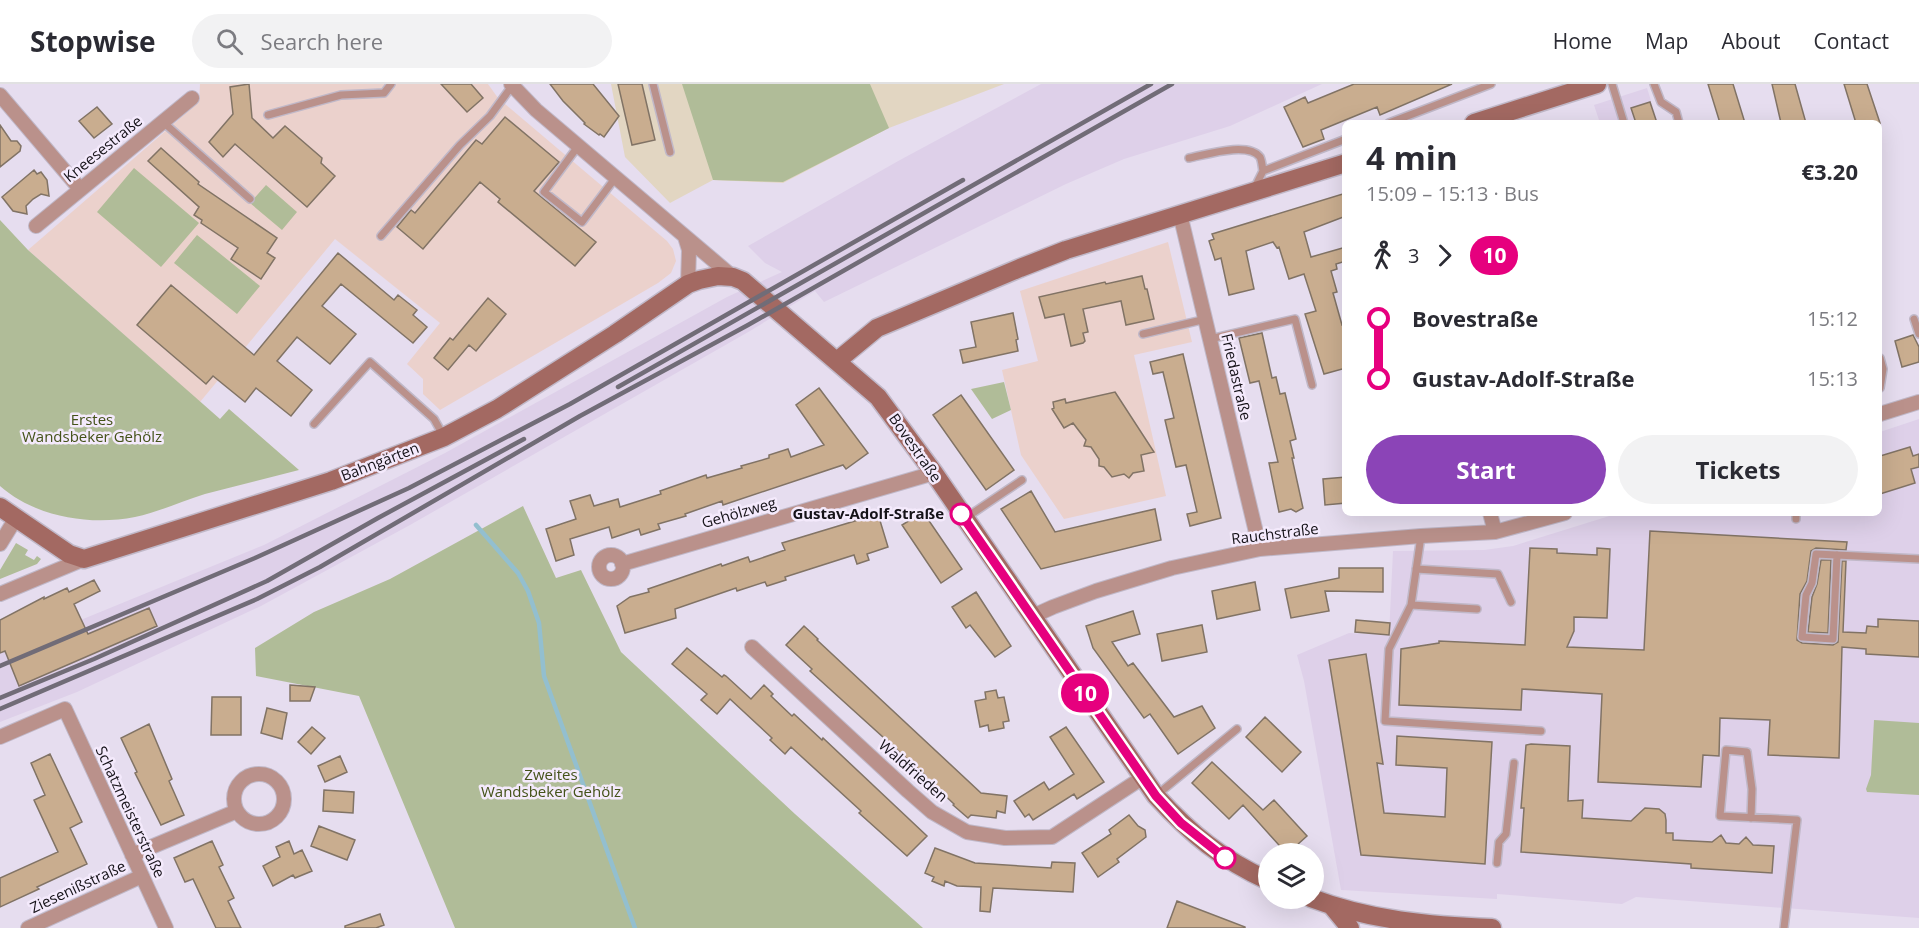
<!DOCTYPE html>
<html lang="en">
<head>
<meta charset="utf-8">
<style>
  :root { --surface:#fff; --page:#f2f2f3; --text:#2b2b33; --muted:#7c7c81; --line:#e1e1e2; --accent:#8b44b7 }
  body { margin:0; font-family:"Open Sans",sans-serif; background:var(--page); color:var(--text); height:100vh; display:flex; flex-direction:column; font-size:22px; white-space:nowrap }
  * { box-sizing:border-box; margin:0 }
  p { font-size:20px; color:var(--muted) }
  .icon { flex:none; width:33px; height:33px; fill:none; stroke:currentColor; stroke-width:2; stroke-linecap:round; stroke-linejoin:round }
  .map { position:relative; flex:1; overflow:hidden }
  .drawer { position:absolute; left:1342px; top:36px; width:540px; height:396px; display:flex; flex-direction:column; background:var(--surface); border-radius:9px; box-shadow:0 6px 24px #0002 }
  .drawer>* { flex:none }
  .badge { padding:0 12px; border-radius:20px; font-size:21px; line-height:39px }
  .fabs { position:absolute; left:1258px; top:759px; display:grid; gap:12px }
  .fabs a { display:grid; place-items:center; width:66px; height:66px; border-radius:50%; background:var(--surface); box-shadow:0 6px 24px #0002; font-size:30px }
  .map>.badge { position:absolute; translate:-50% -50%; box-shadow:0 0 0 3px #fff }
  .legs { display:flex; align-items:center; gap:9px; height:66px; padding:0 24px; font-size:20px }
  .legs p { margin-inline-start:auto }
  .head { display:flex; align-items:center; justify-content:space-between; height:102px; padding:0 24px }
  h1 { font-size:33px; font-weight:700; line-height:45px }
  .primary-button { display:flex; gap:12px; margin-top:auto; padding:12px 24px }
  .primary-button a { flex:1; height:69px; border-radius:36px; background:var(--accent); color:#fff; font-size:24px; font-weight:700; line-height:69px; text-align:center }
  .primary-button a+a { background:var(--page); color:var(--text) }
  ul { padding:0 24px; list-style:none }
  li { display:flex; align-items:center; gap:21px; height:60px; font-size:22px }
  li i { display:grid; place-items:center; width:9px; height:100%; margin:0 8px; background:currentColor }
  li i::after { content:''; width:15px; height:15px; margin:-8px; border:4px solid; border-radius:50%; background:var(--surface) }
  li p { margin-inline-start:auto }
  li:first-child i { background:linear-gradient(#0000 50%,currentColor 0) }
  li:last-child i { background:linear-gradient(currentColor 50%,#0000 0) }
  header { display:flex; align-items:center; gap:36px; box-sizing:border-box; height:84px; padding:0 30px; background:var(--surface); border-bottom:2px solid var(--line) }
  header strong { font-size:28px }
  nav { display:flex; gap:33px; margin-inline-start:auto; font-size:21px }
  .search { width:420px; height:54px; background:var(--page); display:flex; align-items:center; gap:15px; box-sizing:border-box; padding:0 21px; border-radius:33px; color:var(--muted); font-size:22px }
  .map>svg:first-child { display:block }
  .commercial { fill:#e2d6c2 }
  .built { fill:#ded0e9 }
  .education { fill:#ebd1cc }
  .green { fill:#b0bc98 }
  .lines { fill:none; stroke-linecap:round; stroke-linejoin:round }
  .stream { stroke:#93bfcf; stroke-width:4.5 }
  .building { fill:#c9ad8f; stroke:#817365; stroke-width:1.5 }
  .lane-casing { stroke:#c0b8c8; stroke-width:10 }
  .street-casing { stroke:#c0b8c8; stroke-width:16 }
  .secondary-casing { stroke:#c0b8c8; stroke-width:21 }
  .lane { stroke:#ba918b; stroke-width:7 }
  .street { stroke:#ba918b; stroke-width:14 }
  .secondary { stroke:#a36962; stroke-width:18 }
  .rail { stroke:#716c77; stroke-width:4.5 }
  .line-1-casing { stroke:#fff; stroke-width:14 }
  .line-1 { stroke:#e6007e; stroke-width:9 }
  .stop-1-dot { fill:#fff; stroke:#e6007e; stroke-width:3 }
  .labels { text-anchor:middle; stroke-width:5; stroke-linejoin:round; paint-order:stroke }
  .street-label { font-size:15px; fill:#151218; stroke:#f4eafc }
  .park-label { font-size:15px; fill:#445219; stroke:#f4eafc }
  .stop-label { font-size:15px; font-weight:bold; fill:#151218; stroke:#f4eafc; text-anchor:end }
</style>
</head>
<body>
<header>
<strong>Stopwise</strong>
<div class="search"><svg class="icon" aria-label="search" viewBox="0 0 24 24"><circle cx="10" cy="10" r="6"/><path d="M15 15l6 6"/></svg>Search here</div>
<nav><a>Home</a><a>Map</a><a>About</a><a>Contact</a></nav>
</header>
<div class="map">
<svg width="1919" height="844" viewBox="0 0 1919 844">
  <rect width="100%" height="100%" fill="#e6ddef"/>
  <path class="commercial" d="M611 0H1004L889 44 783 99 713 96 670 119 625 73Z"/>
  <path class="built" d="M1041 0H1322L1230 42 1124 75 1066 100 824 218 815 207 750 247 410 441 261 522 77 608 0 638V569L264 461 445 369 727 213 782 188 765 179 748 162 900 76Z
    M1647 4 1658 39H1600L1594 21Z
    M1919 335V834L1636 813 1622 820 1497 810V815L1341 806 1304 597 1297 571 1349 549 1389 551 1393 467 1484 466 1513 462 1619 429H1880V348Z"/>
  <path class="education" d="M200 0H488L498 14 667 157 673 165 676 177 671 189 658 199 440 326 423 310V295L407 280 440 239 335 155 200 318 28 166 199 18Z
    M1168 158 1192 258 1134 271 1166 412 1064 435 1021 371 1002 286 1038 277 1020 207Z"/>
  <path class="green" d="M682 0H870L889 44 783 98 713 96Z
    M134 84 199 139 161 183 97 128Z
    M266 101 297 128 282 146 250 119Z
    M0 136 28 166 220 335 229 325 299 386C268 394 236 402 205 410 182 417 159 428 135 433 90 442 35 433 0 402Z
    M197 151 260 202 237 230 174 179Z
    M1004 298 1011 326 992 335 971 305Z
    M523 422 556 494 581 486 621 568 795 730 923 844H455L359 612 256 592 255 564 314 528 390 495Z
    M16 459 28 466 25 471 34 476 37 472 41 475 37 480 0 495V486Z
    M1874 636 1919 639V711L1867 708 1866 705 1871 691Z"/>
  <g class="lines">
    <path class="stream" d="M476 441 518 489 528 507 539 539 544 592 635 844"/>
  </g>
  <path class="building" d="M249 0 252 34 273 54 285 42 322 74 321 79 335 92 307 123 235 60 223 73 209 58 233 30 230 3Z
    M441 0H471L483 14 467 28Z
    M550 0H593L619 32 604 53 600 50 599 51 584 40 585 39 563 17Z
    M618 0H642L655 56 632 61Z
    M1354 0H1452L1380 31 1377 23 1321 46 1324 55 1303 63 1284 23 1305 13 1308 19Z
    M1708 0H1733L1745 39H1720Z
    M1772 0H1795L1806 39H1781Z
    M1844 0H1867L1880 39H1856Z
    M1650 18 1657 39H1636L1631 24Z
    M97 23 112 40 94 54 79 37Z
    M505 33 559 78 534 107 596 158 575 182 498 118 500 115 480 98 423 165 397 143 411 126 415 129 476 56 482 60Z
    M0 41 11 57H17L21 62 20 67 0 83Z
    M161 64 199 98 198 100 277 154 267 169 275 174 261 195 231 175 238 164 201 139 202 136 194 131 199 123 148 77Z
    M34 86 37 90 41 88 47 96 49 112 41 110 33 115 26 122 27 130 13 127 2 113Z
    M1346 109V132L1304 148 1311 173 1346 163V177L1336 180 1337 185 1331 187 1337 208 1333 209 1342 241 1346 240V284L1324 290 1305 230 1316 227 1304 190 1289 195 1279 163 1277 164 1273 158 1246 167 1254 205 1229 211 1221 174 1215 176 1209 157 1214 155 1212 150Z
    M338 169 394 216 398 211 417 226 413 231 427 243 413 259 341 200 322 222 356 250 330 280 297 253 277 277 312 306 291 332 256 304 245 318 213 292 206 300 137 241 171 201 254 271Z
    M1142 192 1145 205H1147L1154 235 1126 241 1121 217 1083 225 1088 248 1083 249 1085 257 1083 259 1071 262 1064 230 1045 234 1039 213 1105 198 1106 200Z
    M488 214 506 230 476 267 469 261 448 286 434 274 450 254 453 256Z
    M1013 229 1018 255 1016 256 1018 267 963 279 960 266 976 263 971 238Z
    M1262 249 1272 294 1276 293 1280 310 1285 309 1296 355 1290 357 1294 374H1292L1303 424 1296 428 1291 425 1279 428 1269 379 1278 378 1259 297 1250 299 1239 254Z
    M1913 251 1919 263V278L1902 283 1895 257Z
    M1183 270 1221 434 1190 442 1187 430 1197 428 1186 381 1176 383 1165 336 1174 334 1163 288 1153 290 1150 278Z
    M819 304 868 369 846 385 843 381 723 421 722 417 685 430 686 432 658 440 660 445 641 451 639 445 612 454 609 443 570 455 574 471 556 477 546 445 576 435 570 417 590 411 594 422 618 415 620 423 661 410 660 407 706 391 707 394 742 384 741 382 769 374V371L788 365 791 373 824 361 796 321Z
    M1115 308 1154 368 1141 371 1144 387 1133 389 1129 394 1124 390 1112 393 1104 383 1099 382V375L1091 363 1084 362 1086 356 1073 339 1064 344 1052 325 1054 324 1053 318 1065 315 1066 319Z
    M961 311 1014 386 986 406 933 331Z
    M1910 363 1913 372 1919 370V383L1911 385 1915 399 1880 410V372Z
    M1346 393V419L1325 421 1323 395Z
    M1031 407 1055 448 1155 425 1161 456 1041 485 1001 425Z
    M923 428 962 485 941 499 902 441Z
    M878 430 888 463 867 470 869 476 857 480 854 471 785 493 786 496 767 502 765 498 737 507 736 504 675 525 676 534 625 549 617 522 630 513 649 508 648 505 721 480 722 482 748 473 750 478 785 466 782 459Z
    M1650 447 1847 458 1846 466 1816 464 1811 467 1807 497 1800 510 1797 556 1802 559 1833 561 1838 558 1842 477H1846L1843 548 1866 549 1867 542 1878 543V535L1919 537V573L1866 570V565L1842 563 1839 674 1768 671 1770 636 1720 634 1719 672 1703 671 1701 703 1598 698 1602 610 1522 605 1521 626 1399 621 1401 565 1439 559V557L1525 561 1530 464 1557 465V469L1597 471V464L1610 465 1607 534 1574 533V547L1567 563 1644 566Z
    M1821 476H1831L1828 549 1808 548 1812 513 1817 500Z
    M1339 484H1383V508L1325 507 1329 527 1291 534 1285 505 1339 494Z
    M94 496 100 507 74 520 88 550 149 524 157 542 19 602 5 567 0 569V536L44 513V515L67 504 69 508Z
    M1255 498 1260 526 1217 535 1212 507Z
    M976 508 1011 562 995 573 970 541 966 544 952 523Z
    M1133 527 1140 550 1112 558 1128 582 1133 579 1174 633 1202 622 1215 644 1178 670 1150 630 1144 634 1093 564 1086 542Z
    M1356 536 1390 539 1389 551 1355 548Z
    M1202 541 1207 568 1162 577 1157 550Z
    M804 542 818 555 817 556 981 709 1007 712 1005 729 997 727 996 734 971 731 968 734 953 721 954 720 925 693 926 692 810 587 812 585 786 561Z
    M687 564 722 593 724 591 726 592 751 615 764 601 773 610 771 612 792 632 794 630 822 656 823 654 927 752 907 772 859 729 861 727 791 663 785 670 770 656 772 654 730 615 717 630 701 616 707 610 672 580Z
    M1366 570 1383 680 1377 679 1384 729 1445 733 1447 684 1396 681 1397 652 1492 658 1485 780 1361 771 1329 576Z
    M290 601 315 603 310 617H290Z
    M996 606 998 614 1004 613 1009 637 1003 638 1004 644 989 647 988 641 980 643 975 617 986 615 985 608Z
    M212 613H241V651H211Z
    M267 624 287 629 282 655 261 649Z
    M1265 633 1301 668 1282 688 1246 653Z
    M149 640 172 695 169 697 184 731 161 741 135 689 137 688 121 654Z
    M312 643 325 654 311 670 298 658Z
    M1066 643 1104 698 1077 715 1074 710 1033 736 1029 730 1025 733 1014 717 1044 698 1049 706 1074 690 1050 653Z
    M1531 660 1570 662 1568 717 1583 716 1582 734 1631 737 1645 724 1659 725 1665 730 1666 736V749H1673V756L1712 758 1721 751 1726 759 1739 760 1746 753 1753 761 1774 762 1772 789 1691 784V780L1521 768 1524 724H1521L1526 661Z
    M50 670 82 738 70 744 87 780 37 803 39 805 0 823V794L58 768 34 716 45 711 31 679Z
    M340 672 347 688 325 698 318 682Z
    M1212 678 1263 726 1274 716 1307 752 1287 770 1243 721 1229 735 1192 699Z
    M324 706 354 708 353 729 323 727Z
    M1129 731 1138 742 1145 746 1146 753 1117 775 1119 778 1098 793 1082 769 1111 750 1109 746Z
    M319 742 355 756 347 776 311 762Z
    M212 757 223 781 219 783 234 814 228 817 241 844H216L193 795 185 798 174 774Z
    M289 757 294 770 302 766 312 787 295 794 293 791 273 802 263 782 280 773 276 763Z
    M935 764 975 779 1051 784 1052 778 1075 779 1073 808 993 804 990 828 980 827 981 803 957 802 945 797 944 802 932 797 934 793 925 789Z
    M1177 817 1245 843V844H1167Z
    M380 830 384 841 376 844H345V842Z"/>
  <g class="lines">
    <g class="lane-casing">
      <path id="lane" d="M653 0 670 68
        M1612 0 1624 39
        M1654 0 1661 18 1676 28 1679 39
        M268 31 341 11 384 9 391 0
        M163 38 250 115
        M1389 39 1491 0
        M579 61 544 108 582 138 616 93
        M1189 74C1205 71 1248 57 1260 73 1262 77 1262 82 1263 87
        M1255 103 1263 87 1346 55
        M381 152 460 61 490 32 512 2
        M1914 235 1919 250
        M1143 250 1206 235
        M1210 255 1295 235 1312 301
        M1880 274 1883 285 1880 304
        M314 340 370 278 434 335 443 351
        M1796 429V435
        M967 433 1022 396
        M1421 452 1411 521 1389 565 1385 637 1541 647
        M1837 471 1833 555 1802 553 1806 511 1812 499 1816 470 1919 475
        M1416 485 1498 490 1511 518
        M1411 521 1477 525
        M1158 710 1237 645
        M1751 734 1752 705 1747 668 1726 666 1720 732 1797 736 1784 844
        M1497 779 1499 758 1506 750 1514 679"/>
    </g>
    <g class="street-casing">
      <path id="street" d="M511 0 536 26 733 193
        M0 11 80 105
        M1180 130 1260 465
        M36 142 192 14
        M685 153 689 166 688 200
        M1880 330 1919 318
        M1490 429 1495 448
        M0 460 16 434
        M599 483a12 12 0 1 1 24 0a12 12 0 1 1-24 0Z
        M622 480 934 389
        M0 510 84 475
        M1033 532 1053 523 1096 507 1172 484 1260 465 1421 452 1495 448 1565 429
        M752 563 908 707 932 728 967 748 1005 754 1052 753 1142 694
        M0 653 65 625 166 844
        M234 715a25 25 0 1 1 50 0a25 25 0 1 1-50 0Z
        M132 771 237 727
        M28 844 142 792"/>
    </g>
    <g class="secondary-casing">
      <path id="secondary" d="M1474 39 1597 0
        M837 277 877 244 1020 184 1066 166 1346 79
        M0 423 69 470 84 475 331 397 444 353 497 325 615 250 688 200 699 196 718 192 733 193 743 197 878 313 934 389 1156 712C1191 750 1221 775 1269 797
        M1311 814C1369 836 1430 842 1492 844
        M1332 822 1350 844"/>
    </g>
    <use href="#lane" class="lane"/>
    <use href="#street" class="street"/>
    <use href="#secondary" class="secondary"/>
    <path class="rail" d="M618 303 1151 0
      M0 582 255 474 409 404 570 320 963 96
      M0 614 94 575 267 497 378 434 524 355
      M0 625 257 515 320 483 580 332 748 241 1172 0"/>
  </g>
  <g class="lines">
    <g class="line-1-casing">
      <path id="line-1" d="M961 430 1156 712 1181 739 1225 774"/>
    </g>
    <use href="#line-1" class="line-1"/>
  </g>
  <g class="stop-1-dot">
    <circle cx="961" cy="430" r="10"/>
    <circle cx="1225" cy="774" r="10"/>
  </g>
  <g class="labels">
    <g class="street-label">
      <text transform="translate(103 65) rotate(-39)" y="5">Kneesestraße</text>
      <text transform="translate(1236 293) rotate(77)" y="5">Friedastraße</text>
      <text transform="translate(915 364) rotate(55)" y="5">Bovestraße</text>
      <text transform="translate(380 378) rotate(-21)" y="5">Bahngärten</text>
      <text transform="translate(739 429) rotate(-16)" y="5">Gehölzweg</text>
      <text transform="translate(1275 450) rotate(-7)" y="5">Rauchstraße</text>
      <text transform="translate(913 687) rotate(41)" y="5">Waldfrieden</text>
      <text transform="translate(130 728) rotate(65)" y="5">Schatzmeisterstraße</text>
      <text transform="translate(78 803) rotate(-25)" y="5">Ziesenißstraße</text>
    </g>
    <g class="park-label">
      <text x="92" y="341">Erstes<tspan x="92" dy="17">Wandsbeker Gehölz</tspan></text>
      <text x="551" y="696">Zweites<tspan x="551" dy="17">Wandsbeker Gehölz</tspan></text>
    </g>
    <g class="stop-label">
      <text x="944" y="435">Gustav-Adolf-Straße</text>
    </g>
  </g>
</svg>
<div class="fabs">
<a><svg class="icon" aria-label="layers" viewBox="0 0 24 24"><path d="M12 4l9 5-9 5-9-5zM3 14l9 5 9-5"/></svg></a>
</div>
<b class="badge" style="left:1085px;top:609px;background:#e6007e;color:#fff">10</b>
<section class="drawer">
<div class="head"><div><h1>4 min</h1><p>15:09 – 15:13 · Bus</p></div><b>€3.20</b></div>
<div class="legs"><svg class="icon" aria-label="walk" viewBox="0 0 24 24"><circle cx="13" cy="4" r="2"/><path d="M13 8l-2 6 4 7M11 14l-3 7M7 12l3-4h3l4 4"/></svg>3<svg class="icon" aria-label="forward" viewBox="0 0 24 24"><path d="M9 5l7 7-7 7"/></svg><b class="badge" style="background:#e6007e;color:#fff">10</b></div>
<ul>
<li><i style="color:#e6007e"></i><b>Bovestraße</b><p>15:12</p></li>
<li><i style="color:#e6007e"></i><b>Gustav-Adolf-Straße</b><p>15:13</p></li>
</ul>
<div class="primary-button"><a>Start</a><a>Tickets</a></div>
</section>
</div>
</body>
</html>
